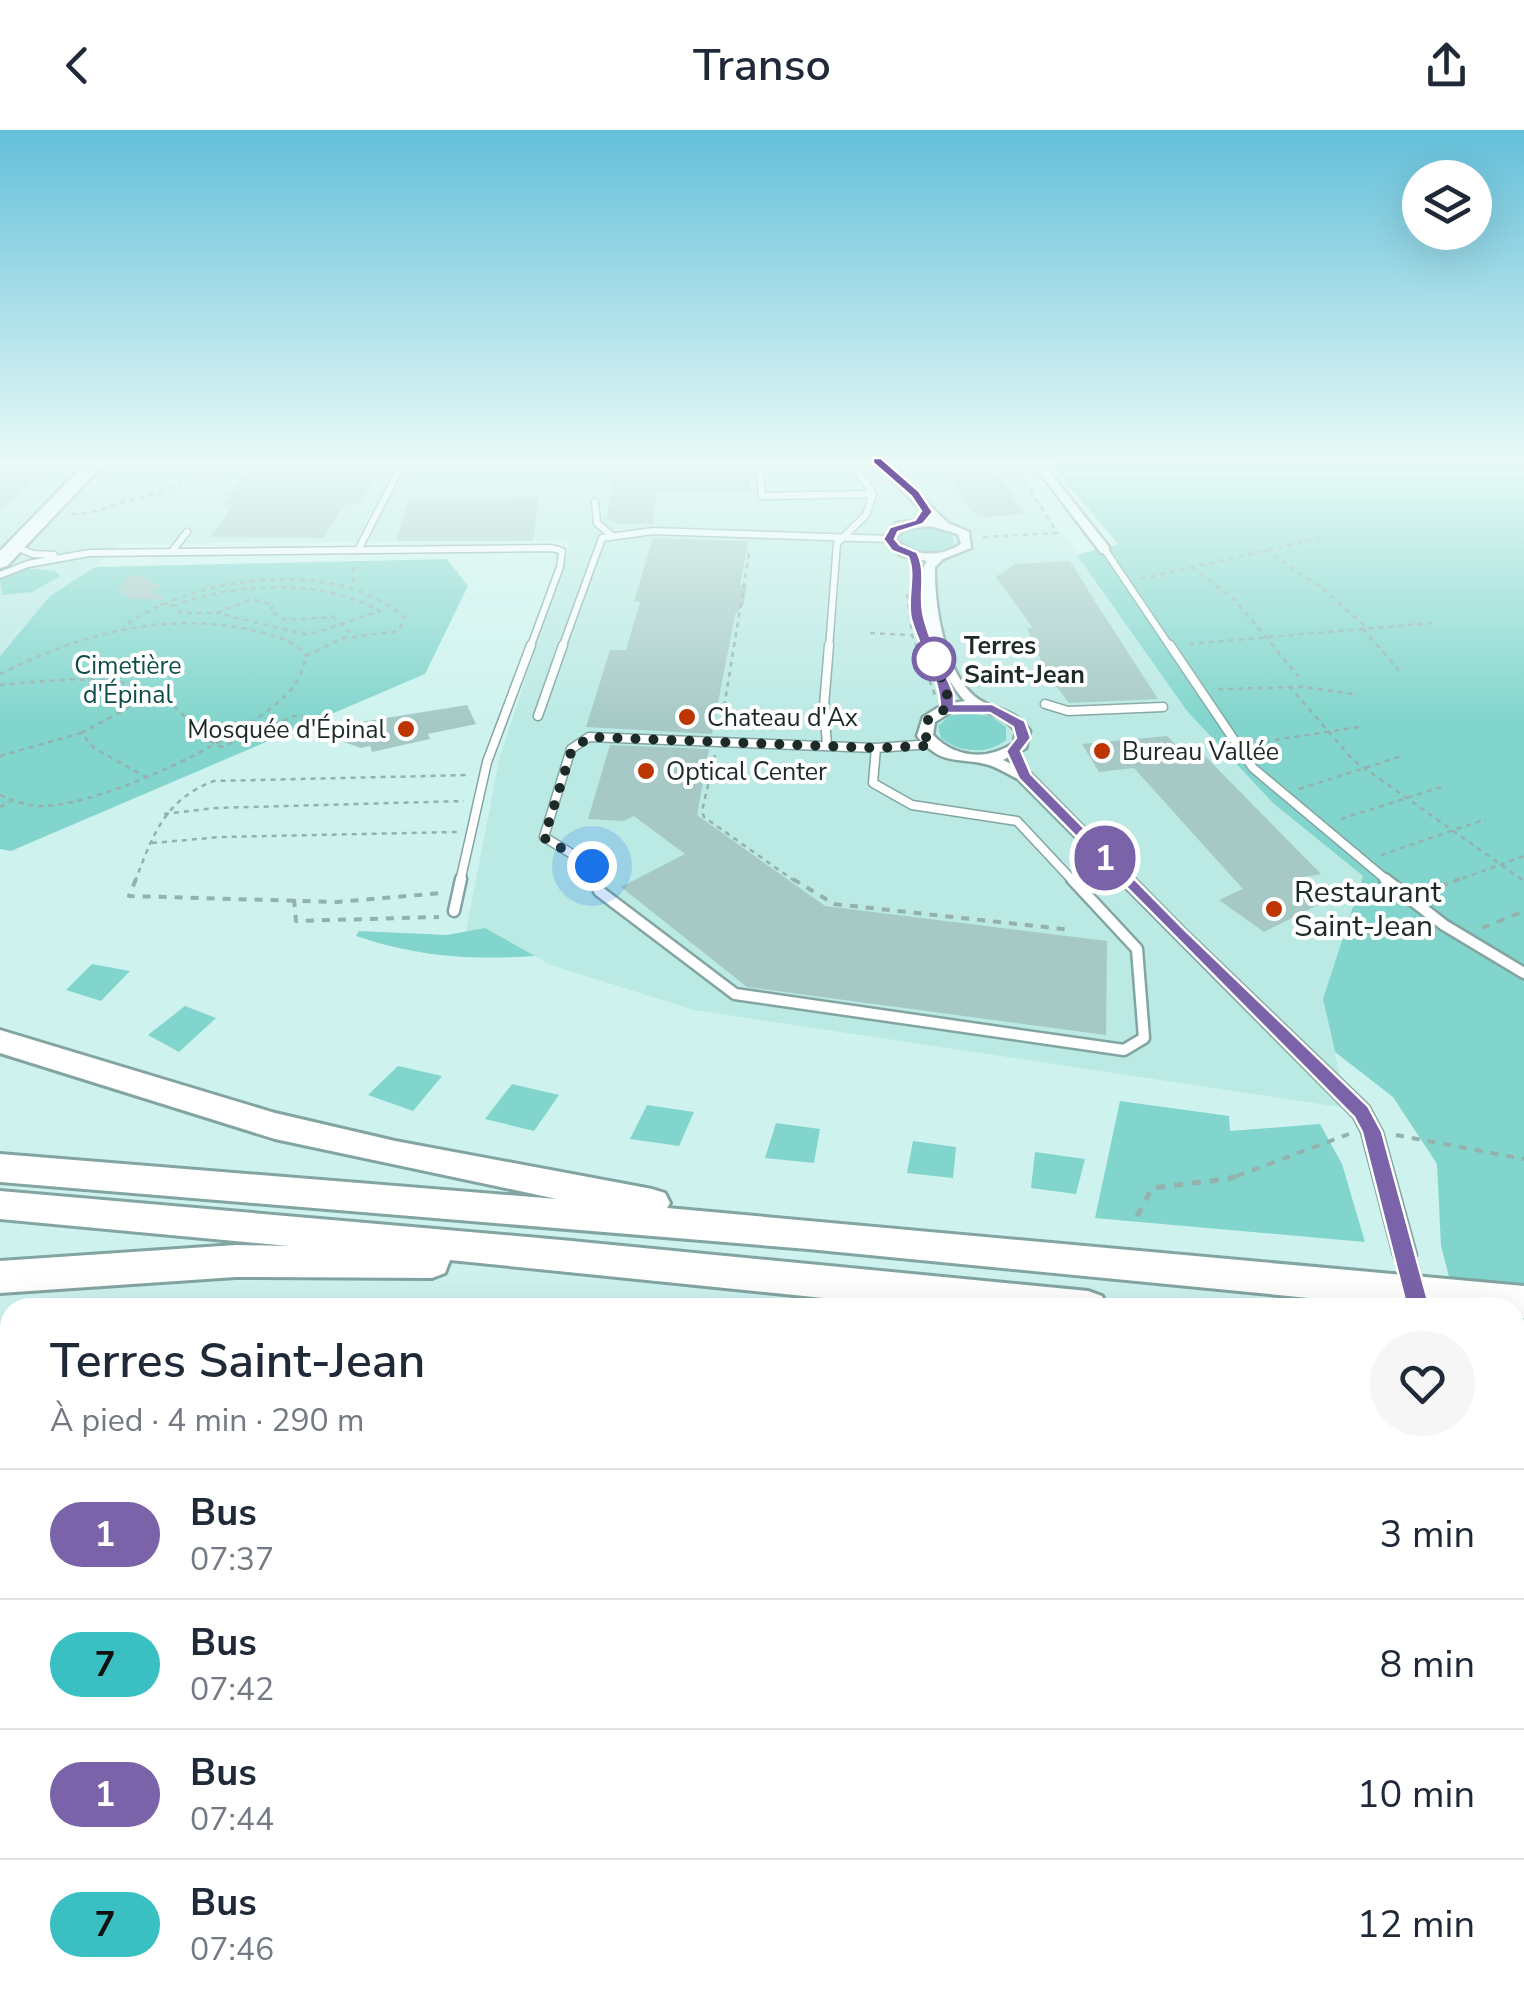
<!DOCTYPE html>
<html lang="fr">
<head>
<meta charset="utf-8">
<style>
  :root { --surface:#fff; --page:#f6f6f7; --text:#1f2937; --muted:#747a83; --line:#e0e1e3 }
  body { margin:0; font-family:"Nunito Sans",sans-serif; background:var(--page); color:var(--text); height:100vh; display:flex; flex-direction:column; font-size:38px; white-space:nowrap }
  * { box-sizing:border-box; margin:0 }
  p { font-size:32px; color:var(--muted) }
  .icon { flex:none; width:55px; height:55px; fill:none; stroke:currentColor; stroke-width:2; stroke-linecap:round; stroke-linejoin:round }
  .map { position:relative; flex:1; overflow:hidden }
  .side { position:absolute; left:0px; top:1168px; width:1525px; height:712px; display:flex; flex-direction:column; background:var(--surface); border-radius:30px 30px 0 0; box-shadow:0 10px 40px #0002 }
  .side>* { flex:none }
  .badge { padding:0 20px; border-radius:32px; font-size:35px; line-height:65px }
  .controls { position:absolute; left:1402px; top:30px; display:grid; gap:20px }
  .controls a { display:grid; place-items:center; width:90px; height:90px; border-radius:50%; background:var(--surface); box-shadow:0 10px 40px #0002; font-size:50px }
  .you { position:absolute; width:50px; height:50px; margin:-25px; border:8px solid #fff; border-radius:50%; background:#1a73e8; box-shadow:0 0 0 15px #1a73e833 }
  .map>.badge { position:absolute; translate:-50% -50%; box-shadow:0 0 0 5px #fff }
  .round { display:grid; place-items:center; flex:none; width:105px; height:105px; border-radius:52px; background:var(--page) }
  .summary { display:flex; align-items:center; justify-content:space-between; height:170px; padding:0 50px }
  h1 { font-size:48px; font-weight:600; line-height:75px }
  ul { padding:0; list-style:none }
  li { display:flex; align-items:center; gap:30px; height:130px; padding:0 50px; border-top:2px solid var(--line) }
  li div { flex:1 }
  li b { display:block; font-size:38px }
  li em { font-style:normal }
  li .badge { min-width:110px; font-weight:700; text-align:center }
  header { display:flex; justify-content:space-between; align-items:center; height:130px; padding:0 50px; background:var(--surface); font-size:45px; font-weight:600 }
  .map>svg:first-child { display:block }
  .built { fill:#bbe9e4 }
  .green { fill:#81d5cc }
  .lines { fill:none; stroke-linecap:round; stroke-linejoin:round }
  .stream { stroke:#3fd2c6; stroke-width:11 }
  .building { fill:#a6c9c5 }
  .minor-tunnel { stroke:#aacbc6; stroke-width:24; stroke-dasharray:24 12; stroke-linecap:butt }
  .service-far2-casing { stroke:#83a5a1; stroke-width:9 }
  .service-far1-casing { stroke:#83a5a1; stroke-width:11 }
  .service-casing { stroke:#83a5a1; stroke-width:15 }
  .minor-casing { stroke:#83a5a1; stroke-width:5 }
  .tertiary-casing { stroke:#83a5a1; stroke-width:6 }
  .primary-casing { stroke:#83a5a1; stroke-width:5 }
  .trunk-casing { stroke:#83a5a1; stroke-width:6 }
  .path-far3 { stroke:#94b1ad; stroke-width:2.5; stroke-dasharray:5 5; stroke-linecap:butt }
  .path-far2 { stroke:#94b1ad; stroke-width:4; stroke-dasharray:8 8; stroke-linecap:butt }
  .path-far1 { stroke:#94b1ad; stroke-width:5; stroke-dasharray:9 9; stroke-linecap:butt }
  .path { stroke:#94b1ad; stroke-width:6; stroke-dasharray:11 11; stroke-linecap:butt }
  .service-far2 { stroke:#fff; stroke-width:6 }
  .service-far1 { stroke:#fff; stroke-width:8 }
  .service { stroke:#fff; stroke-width:10 }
  .minor { fill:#fff; fill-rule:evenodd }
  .tertiary { fill:#fff; fill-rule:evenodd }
  .primary { fill:#fff; fill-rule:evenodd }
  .trunk { fill:#fff; fill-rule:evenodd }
  .line { fill:#7a63a9; stroke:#fff; stroke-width:2.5 }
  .walk { stroke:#1c2a28; stroke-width:10; stroke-dasharray:0 18 }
  .stop-dot { fill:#fff; stroke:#7a63a9; stroke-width:5 }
  .poi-dot { fill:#bd3500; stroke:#fff; stroke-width:4 }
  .labels { text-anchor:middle; stroke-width:8; stroke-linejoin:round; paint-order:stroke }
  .far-stop-label { font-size:25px; font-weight:bold; fill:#1c2a28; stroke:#fff; text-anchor:start }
  .far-park-label { font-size:25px; fill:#0e4d48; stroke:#fff }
  .far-poi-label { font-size:25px; fill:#1c2a28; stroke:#fff; text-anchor:start }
  .poi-label { font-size:30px; fill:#1c2a28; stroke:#fff; text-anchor:start }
</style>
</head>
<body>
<header><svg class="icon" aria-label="back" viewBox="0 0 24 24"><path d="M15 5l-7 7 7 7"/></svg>Transo<svg class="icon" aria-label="share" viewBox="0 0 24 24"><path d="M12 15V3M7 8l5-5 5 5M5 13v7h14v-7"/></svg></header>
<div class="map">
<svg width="1524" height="1878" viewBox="0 0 1524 1878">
  <rect width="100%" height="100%" fill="#cef3ee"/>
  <path class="built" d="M0 331H1011L1187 581 1273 673 1363 746 1323 869 1347 978 694 880 551 835 486 799 466 801 500 626 571 411 120 413 95 437 50 466 0 526Z"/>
  <path class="green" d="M1048 331H1524V1661L1515 1658V1178L1457 1177 1441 1116 1437 1034 1393 967 1335 922 1323 869 1363 746 1273 673 1187 581 1077 425 1118 414Z
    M929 397 953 405V415C936 425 916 424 899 412L898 406 909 399Z
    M447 429 468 456 425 544 11 721 0 719V526L50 466 95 437Z
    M23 438 55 441 60 446 32 462 2 465 0 448Z
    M970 582 992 587 1006 597V610C987 625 960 623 941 608L938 596 949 586Z
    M485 798 535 826C470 830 418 827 356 806L359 801 447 805Z
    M92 834 130 841 101 871 66 860Z
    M185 876 216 888 179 922 148 905Z
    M398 936 442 946 413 981 368 965Z
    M512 954 559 965 534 1001 485 989Z
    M1120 971 1229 986 1230 1001 1320 994 1342 1034 1365 1112 1095 1088Z
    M647 975 694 982 679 1016 630 1009Z
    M776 993 820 999 814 1033 765 1028Z
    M913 1011 956 1017 953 1048 907 1043Z
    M1035 1022 1085 1029 1076 1064 1031 1058Z"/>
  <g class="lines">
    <path class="stream" d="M1515 1748 1524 1756"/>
  </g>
  <path class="building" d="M254 331H383L358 375H343L324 408 210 407 233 375 223 374Z
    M639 331H750V362L656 363 653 394H618L607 389 615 336H638Z
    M939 331H989L1024 384 987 387 973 383Z
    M0 334H48L0 382Z
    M539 367 533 411H396L409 371Z
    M653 408 748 411 740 455H747L744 474 735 485 712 604 586 597 610 520H626L640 472 634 471Z
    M1070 431 1096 473 1158 569 1069 573 1047 544 1027 498H1033L996 447 1015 434Z
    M139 444 162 457 151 461 167 470 130 469 119 461 126 449Z
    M467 575 476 594 428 604 430 609 372 622 370 616 361 618 344 612 353 600 363 597 361 592Z
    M1167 606 1190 629 1204 625 1321 744 1303 747 1326 771 1264 802 1219 770 1243 759 1134 638 1099 642 1082 614Z
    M610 615 709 619 697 685 825 776 1107 811 1106 905 747 857 621 757 685 724 634 686 624 691 588 689Z"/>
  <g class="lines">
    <path class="minor-tunnel" d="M1405 1125 1417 1172"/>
    <g class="service-far2-casing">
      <path id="service-far2" d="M759 331 762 366 873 364
        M595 372 597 393 611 405
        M14 416 33 424 54 425
        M173 420 187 402
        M358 420 404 331
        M1105 420 1171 518
        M0 445 28 434 89 423 552 418 562 421 560 437 530 518
        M562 518 602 408 653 401 889 409
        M829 518 837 413 866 385 873 364 857 340 843 331"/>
    </g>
    <g class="service-far1-casing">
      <path id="service-far1" d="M1170 515 1253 638 1389 752
        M1045 574 1068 581 1163 577
        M538 586 563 515
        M827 615 824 576 829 515
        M876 618 873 653 912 675 1017 691 1074 752
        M876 618 932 614
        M1085 707 1124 706
        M460 752 487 632 531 515
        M596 752 592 736 544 707 571 619 589 607 876 618"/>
    </g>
    <g class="service-casing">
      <path id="service" d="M596 749 599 761 735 864 1124 920 1144 908 1137 819 1072 749
        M1385 749 1444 795 1524 843
        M454 781 461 749"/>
    </g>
    <g class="minor-casing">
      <path id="minor" d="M872 331H883L948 393 969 402 971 418 943 429 935 437C934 475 945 554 985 573 1005 582 1017 582 1030 601L1026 618 1003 630 1030 643 1184 799 1368 976 1382 1002 1416 1125 1413 1132 1405 1134 1397 1132 1394 1125 1362 1002 1354 987 1018 649C1009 645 999 638 989 635 958 626 943 638 917 606L923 587 942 575 965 571C941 547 906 461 927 431L900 425 883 409 896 393 931 389ZM930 396 958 404 961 414C939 428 914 427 895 409L904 399ZM969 579C988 581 1003 586 1016 601L1014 613C987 631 955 628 933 605L935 592 951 582Z
        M1031 331H1041L1109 417V423H1101Z"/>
    </g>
    <g class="tertiary-casing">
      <path id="tertiary" d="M1515 1427 1524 1431V1464L1515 1460Z
        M10 1509V1541L0 1544V1512Z
        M1515 1531 1524 1533V1565L1515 1563Z"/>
    </g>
    <g class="primary-casing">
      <path id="primary" d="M88 331H106L7 436 0 438V421Z"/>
    </g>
    <g class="trunk-casing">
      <path id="trunk" d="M0 900 275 983 395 1011 652 1059 665 1063 670 1073 667 1078 1524 1156V1188H1515V1178H1412L808 1119 0 1052V1024L557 1069 275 1009 0 923Z
        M0 1061 561 1110 1088 1161 1102 1166 1107 1178H922L450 1130 445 1143 432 1148 236 1147 0 1163V1131L236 1115 289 1116 0 1089Z
        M1515 1202 1524 1203V1237L1515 1236Z"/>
    </g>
    <path class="path-far3" d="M72 384 90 383 245 335
      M983 407 1057 403 1013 331
      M1265 420 1322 458 1365 496
      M353 437V457
      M1192 437 1235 470 1299 547
      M1141 449 1325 407
      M907 464 912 505 935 565
      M160 474 174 476 181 483H216L252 469 273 475 270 481 286 490 333 487 353 505
      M173 476C237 452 319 448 380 481L308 505 216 483
      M1363 499 1399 540
      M870 503 912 505
      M1189 514 1432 493
      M0 544C81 504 162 481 252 500 272 505 294 509 306 526
      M0 555C49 551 119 540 162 567 186 582 196 606 222 617L294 586 317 589
      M1289 556 1353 630 1524 751
      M1218 559 1303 557 1353 564
      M721 596 750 418
      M81 603 157 563
      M1255 613 1359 597
      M715 625 702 681 704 687 796 752
      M0 626 81 603 94 618 146 647
      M1299 659 1399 627
      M0 665C14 671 30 677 45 676 108 673 247 607 290 561 299 551 303 539 306 526L343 508 399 501 404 487C334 426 194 446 123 497
      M0 677 13 670
      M164 684 215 678 464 671
      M1341 689 1441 657
      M152 713 221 707 457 702
      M1381 725 1486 689
      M135 752C152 706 165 669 214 651L470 645
      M1453 752 1524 726"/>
    <path class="path-far2" d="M136 749 129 766 337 772 442 763
      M793 749 834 774 1072 800
      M1425 762 1460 749
      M294 769 296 791 439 787
      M1482 798 1524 781
      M1396 1005 1524 1029
      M1237 1046 1349 1004"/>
    <path class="path-far1" d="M1137 1086 1152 1058 1228 1049 1244 1043
      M1515 1404 1522 1415"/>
    <path class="path" d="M1520 1413 1523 1417
      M838 1878 840 1870"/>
    <use href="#service-far2" class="service-far2"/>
    <use href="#service-far1" class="service-far1"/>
    <use href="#service" class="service"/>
    <use href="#minor" class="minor"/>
    <use href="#tertiary" class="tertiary"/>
    <use href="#primary" class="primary"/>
    <use href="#trunk" class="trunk"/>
  </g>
  <linearGradient id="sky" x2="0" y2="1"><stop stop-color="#64c0da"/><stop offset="0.56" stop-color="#e9faf7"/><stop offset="1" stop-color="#e9faf7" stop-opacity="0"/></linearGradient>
  <rect width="1524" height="593" fill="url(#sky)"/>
  <path class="line" d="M873 328H881L919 361 933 382 923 394 898 402 895 409 900 415 917 422C928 442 918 465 924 487 930 513 944 539 954 564V574H992L1025 591 1031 608 1021 621 1031 644 1184 799 1368 976 1382 1002 1430 1178 1427 1185H1410L1407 1178 1362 1002 1354 987 1019 649 1006 621 1016 608 1013 597 990 583H947L940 578C940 546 919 519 911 489 906 469 916 445 908 427L892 421 883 409 890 397 915 390 921 381 911 366 873 333Z"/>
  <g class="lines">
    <path class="walk" d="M592 736 544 708 572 619 590 607 876 618 925 616 932 614 925 606 928 590 947 578V564L934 529"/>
  </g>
  <circle class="stop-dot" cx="934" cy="529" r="20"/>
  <g class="poi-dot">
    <circle cx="687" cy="587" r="10"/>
    <circle cx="406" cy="599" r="10"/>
    <circle cx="1102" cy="621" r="10"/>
    <circle cx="646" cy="641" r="10"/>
    <circle cx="1274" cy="779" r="10"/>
  </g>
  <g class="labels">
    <g class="far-stop-label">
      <text x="964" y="524">Terres<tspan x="964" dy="29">Saint-Jean</tspan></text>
    </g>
    <g class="far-park-label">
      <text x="128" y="544">Cimetière<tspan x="128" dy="29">d'Épinal</tspan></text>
    </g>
    <g class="far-poi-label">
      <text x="707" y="596">Chateau d'Ax</text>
      <text x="386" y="608" text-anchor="end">Mosquée d'Épinal</text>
      <text x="1122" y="630">Bureau Vallée</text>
      <text x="666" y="650">Optical Center</text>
    </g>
    <g class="poi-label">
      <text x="1294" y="772">Restaurant<tspan x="1294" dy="34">Saint-Jean</tspan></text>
    </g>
  </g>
</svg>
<div class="controls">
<a><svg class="icon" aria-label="layers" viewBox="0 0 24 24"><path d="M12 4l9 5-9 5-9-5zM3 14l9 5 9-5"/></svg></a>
</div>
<div class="you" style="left:592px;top:736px"></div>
<b class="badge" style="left:1105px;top:728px;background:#7a63a9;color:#fff">1</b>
<section class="side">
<div class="summary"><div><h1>Terres Saint-Jean</h1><p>À pied · 4 min · 290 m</p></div><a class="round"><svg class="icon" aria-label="heart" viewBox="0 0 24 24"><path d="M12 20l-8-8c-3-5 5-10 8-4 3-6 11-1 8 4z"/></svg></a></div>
<ul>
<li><span class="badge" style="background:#7a63a9;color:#fff">1</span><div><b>Bus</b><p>07:37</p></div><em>3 min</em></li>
<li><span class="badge" style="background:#3ac0c3;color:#111">7</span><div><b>Bus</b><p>07:42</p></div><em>8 min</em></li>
<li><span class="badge" style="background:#7a63a9;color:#fff">1</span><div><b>Bus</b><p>07:44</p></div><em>10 min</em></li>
<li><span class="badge" style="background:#3ac0c3;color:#111">7</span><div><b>Bus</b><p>07:46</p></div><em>12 min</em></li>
</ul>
</section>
</div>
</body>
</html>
